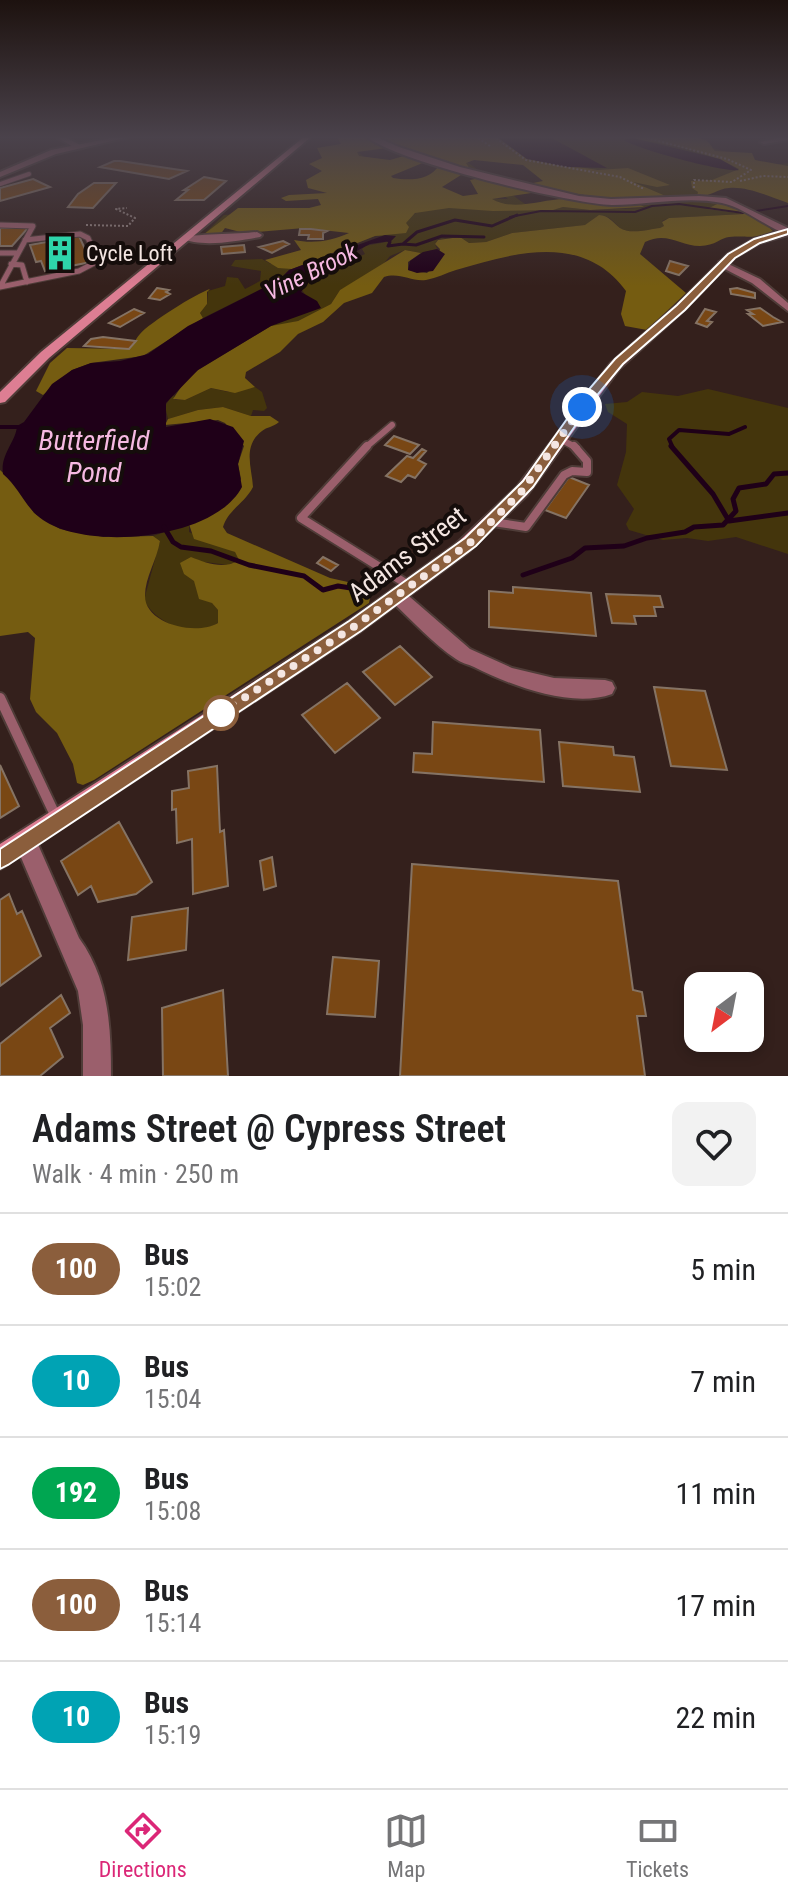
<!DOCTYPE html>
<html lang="en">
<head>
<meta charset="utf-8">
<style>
  :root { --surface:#fff; --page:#f2f2f2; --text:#202124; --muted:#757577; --line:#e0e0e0; --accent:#db2777 }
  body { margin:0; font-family:"Roboto Condensed",sans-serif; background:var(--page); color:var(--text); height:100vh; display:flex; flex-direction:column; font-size:30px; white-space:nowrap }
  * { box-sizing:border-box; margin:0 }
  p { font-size:26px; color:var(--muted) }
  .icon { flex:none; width:44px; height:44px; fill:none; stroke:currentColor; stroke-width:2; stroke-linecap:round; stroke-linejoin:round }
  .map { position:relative; height:1076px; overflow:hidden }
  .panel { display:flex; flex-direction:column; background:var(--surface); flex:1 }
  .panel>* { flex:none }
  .badge { padding:0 16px; border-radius:26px; font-size:28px; line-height:52px }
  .needle { width:52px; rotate:212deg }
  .controls { position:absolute; left:684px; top:972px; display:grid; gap:16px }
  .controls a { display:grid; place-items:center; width:80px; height:80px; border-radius:16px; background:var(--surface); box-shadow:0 4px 12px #0003; font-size:40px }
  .you { position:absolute; width:40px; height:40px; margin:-20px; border:6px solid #fff; border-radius:50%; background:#1a73e8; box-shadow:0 0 0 12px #1a73e833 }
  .map>.badge { position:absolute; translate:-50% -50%; box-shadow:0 0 0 4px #fff }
  .round { display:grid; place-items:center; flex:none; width:84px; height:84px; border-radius:16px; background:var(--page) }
  .summary { display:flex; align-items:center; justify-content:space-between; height:136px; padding:0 32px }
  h1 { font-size:38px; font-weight:600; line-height:60px }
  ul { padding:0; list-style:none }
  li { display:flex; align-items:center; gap:24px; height:112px; padding:0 32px; border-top:2px solid var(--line) }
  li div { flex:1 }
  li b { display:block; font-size:30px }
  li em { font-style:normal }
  li .badge { min-width:88px; font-weight:700; text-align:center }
  .menu { display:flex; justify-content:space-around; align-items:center; height:112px; border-top:2px solid var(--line); background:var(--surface); font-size:22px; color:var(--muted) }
  .menu a { display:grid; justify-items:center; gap:4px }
  .menu .selected { color:var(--accent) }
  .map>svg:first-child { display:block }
  .green { fill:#44350c }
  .forest { fill:#755c11 }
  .water { fill:#1f0018 }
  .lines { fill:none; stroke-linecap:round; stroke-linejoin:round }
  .stream-far3 { stroke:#1f0018; stroke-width:2 }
  .stream-far2 { stroke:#1f0018; stroke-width:3 }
  .stream-far1 { stroke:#1f0018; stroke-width:4 }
  .stream { stroke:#1f0018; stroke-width:5 }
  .building { fill:#794714; stroke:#857364; stroke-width:2 }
  .service-far5-casing { stroke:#4f3c38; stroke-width:6 }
  .service-far4-casing { stroke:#4f3c38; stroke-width:7 }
  .service-far3-casing { stroke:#4f3c38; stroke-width:9 }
  .service-far2-casing { stroke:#4f3c38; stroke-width:12 }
  .service-far1-casing { stroke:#4f3c38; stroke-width:14 }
  .service-casing { stroke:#4f3c38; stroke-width:17 }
  .minor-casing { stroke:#4f3c38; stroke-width:4 }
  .tertiary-casing { stroke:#4f3c38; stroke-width:4 }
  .secondary-casing { stroke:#4f3c38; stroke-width:4 }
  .path { stroke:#958480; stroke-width:2; stroke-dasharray:2 2; stroke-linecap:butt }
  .service-far5 { stroke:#9b5f6c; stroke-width:4 }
  .service-far4 { stroke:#9b5f6c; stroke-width:5 }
  .service-far3 { stroke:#9b5f6c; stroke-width:6 }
  .service-far2 { stroke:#9b5f6c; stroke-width:8 }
  .service-far1 { stroke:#9b5f6c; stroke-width:10 }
  .service { stroke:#9b5f6c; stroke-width:13 }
  .minor { fill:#9b5f6c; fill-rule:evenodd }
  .tertiary { fill:#9b5f6c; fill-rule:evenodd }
  .secondary { fill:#dd7e93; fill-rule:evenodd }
  .line { fill:#8b5e3c; stroke:#fff; stroke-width:2 }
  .walk { stroke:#f4e6e2; stroke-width:8; stroke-dasharray:0 14.4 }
  .stop-dot { fill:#fff; stroke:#8b5e3c; stroke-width:4 }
  .labels { text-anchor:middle; stroke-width:8; stroke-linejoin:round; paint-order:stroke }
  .far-poi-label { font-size:22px; fill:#f4e6e2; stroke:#150d0b; text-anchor:start }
  .far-water-label { font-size:24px; font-style:italic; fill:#f6b9e2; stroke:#150d0b }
  .street-label { font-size:26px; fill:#f4e6e2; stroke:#150d0b }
  .water-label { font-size:28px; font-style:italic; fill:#f6b9e2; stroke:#150d0b }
</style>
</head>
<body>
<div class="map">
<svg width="788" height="1076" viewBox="0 0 788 1076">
  <rect width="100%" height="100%" fill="#34201c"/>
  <path class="green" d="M334 136H362L377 144 353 147 397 187 437 197 508 199 482 178C516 187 522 219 563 207L590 210 644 208 639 205 641 203 695 201 717 204 707 209 745 214 669 218 662 221 664 226 660 228C650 229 630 235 620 228 613 222 611 216 599 215L586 225 512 233 486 242 469 243 460 237 438 239 435 244 437 249 421 253 405 250 390 256 380 268 340 290 331 304 298 321 274 327 270 324 303 308 302 304 308 298 301 289 297 294 301 300 293 310 283 316 280 315 287 310H245L279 293 289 292 329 263 349 261 365 254 362 249 365 246 391 241 396 236H375L289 270 279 280 203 318 200 313 207 304 208 291 225 286 227 277 238 278 245 289 260 281 261 271 231 266 235 260 262 259 271 264 335 246 369 231C332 209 297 224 257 228 242 230 235 226 221 228L218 235 204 234 224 215 384 204 411 216 416 213Z
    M379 136H670L773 165 788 163V200L750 183 723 186 697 196 668 197 505 152 466 161 478 170 414 151Z
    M255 387 262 392 267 408 264 411 253 410 251 416 223 407 198 410 168 419 165 406 173 394 175 400H185L211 388 228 392Z
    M708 389 788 408V554L736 537 708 541 687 538 663 540 629 530 626 524 634 509 617 485 626 452 627 424 608 412 605 404 627 402 642 392 678 396Z
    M189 524V532L235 552 240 560 228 565 205 562 191 577 218 610V623C193 638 157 625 144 600L160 541 153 536Z"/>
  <path class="forest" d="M336 136H361L387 148 357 152 359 156 390 160 407 155 425 162 391 176 393 178C410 181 431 180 439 165L459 172 461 175 442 187 463 196 478 194 470 180 480 178 538 192 492 199C514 212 541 199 565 199 590 200 614 205 639 204L644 207 590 210 563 207 553 210 493 211 449 208 415 213 406 223 409 227 406 233 375 236 292 269 278 268 265 260 301 250 294 240C314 244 331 241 349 233L304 228 244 233 225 228 220 235H203L238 208H309L321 205 318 199 286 201 281 198 289 195 327 193 308 188 306 180 322 171 309 164 322 158 317 148 341 144Z
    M375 136H496L527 159 598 170 628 168 670 185 657 187 633 182 668 197C613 201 581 196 528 184L543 181 523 165 474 160 466 163 470 169H466L405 149Z
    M607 136C625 136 696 133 707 141 711 144 712 148 715 151L752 153 755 160 788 166V203C771 197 747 186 729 188 716 189 711 197 697 196L698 192 692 188 691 181 712 180 739 169C699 147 651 141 607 136Z
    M704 202C729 201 756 214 773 231 752 240 749 235 729 237 722 237 715 246 700 246 680 246 667 231 645 242L640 254 686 293 647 330 625 326 621 314 626 291C583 232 514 253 456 270 446 273 437 278 426 280 411 282 400 272 384 277L372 293 344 303 323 322 298 334 280 352 246 372 245 378 255 387 235 393 211 388 185 400 173 399 185 381 198 370 271 326 298 321 331 304 340 290 405 250 421 253 408 262V270L427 273 436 264 440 249 435 244 438 240 460 237 469 243 486 242 512 233 585 225 599 215C610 216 612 222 620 228 630 235 650 229 660 228L664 226 662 222 669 218 744 214 707 209 717 204Z
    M210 289 207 292V304L200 313 203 318 143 356 91 363 72 370 43 395 36 391 50 363 67 348 129 349C136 344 134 340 140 334 149 323 197 293 210 289Z
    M223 407 251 416H270L279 422C273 427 267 427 262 431 242 446 252 468 253 487 245 503 228 510 223 527L227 533 330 578 357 584 366 589 370 598 369 603 94 780 83 785 77 783 73 764 57 733 36 712 30 699 35 638 28 632 0 636V470L16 485 34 513 60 529 104 537 153 536 160 541C157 560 145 577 145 596 145 624 196 636 218 623V610L212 603 199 599 194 581 184 574 180 563 191 557C206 563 224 570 239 560L235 552 194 539 189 524 225 507 241 479 238 464 244 446 225 423 218 420 165 425 168 419 198 410Z"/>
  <path class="water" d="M496 136H548L607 168 566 167 527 159Z
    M633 138 720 159 739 170C726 173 636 149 624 140Z
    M385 235 396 236 391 241 370 244 309 276V282L301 292 317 301 321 308 271 326 198 370 166 403V427L210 419 233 427 244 441 238 464 242 487C214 540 88 551 43 520 25 508 19 487 3 474 0 454 16 442 17 426L24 422 52 384 72 370 91 363 120 361 148 354 188 326 279 280 289 270Z
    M437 249 445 254 433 271 417 273 408 270 410 261 423 252Z"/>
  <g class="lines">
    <path class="stream-far3" d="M756 211 788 206
      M510 217 541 211 635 212 652 206 679 204 743 213"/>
    <path class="stream-far2" d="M387 239 390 242 388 246 403 244 417 232 455 220 492 226 517 215
      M403 244 416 245 442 236 484 237"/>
    <path class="stream-far1" d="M0 427H20
      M673 448 669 439 679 430 729 434 745 427"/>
    <path class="stream" d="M671 446 713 494 729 521 788 513
      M164 527 173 542 181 547 211 551 249 565 304 576 323 590 338 586 370 591
      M523 575 572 558 585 548 624 546 647 538 685 532 694 527 723 525 736 511 733 499 739 488 766 484 774 474 788 473"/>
  </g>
  <path class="building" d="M114 161H120L187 171 169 179 100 167Z
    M204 177 226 181 204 200H176L188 190H184Z
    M33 179 50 187 0 201V188Z
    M94 183H116L93 208 68 207 78 194Z
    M0 228H28L12 246H0Z
    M300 229H311L327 231 323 233V239H308L309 235H299Z
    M79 236 91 262 45 271 41 261 36 262 30 245Z
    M283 241 289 244 272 253 259 247Z
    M244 245 245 252 222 254 221 247Z
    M670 261 688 266 679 275 666 271Z
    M157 288 169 290 166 292 170 294 160 300 149 298Z
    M737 288 755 293V298L731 294 730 289Z
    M760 308 773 317 782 322 763 326 748 314H753L747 310Z
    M134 309 144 313 120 327 109 323Z
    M705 309 716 312 707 321 712 322 707 327 696 323Z
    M103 337 136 341 129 349 84 346 91 339Z
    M394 436 419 445 410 454 385 445Z
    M422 449 426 451 418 460 426 464 415 478 408 475 401 482 386 476 407 456 413 458Z
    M569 477 589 485 566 518 545 510Z
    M323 557 338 565 331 571 317 563Z
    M513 587 591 593 596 636 489 627V591L513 593Z
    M606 594 660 596 663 607H654L656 616H634L636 624 612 623Z
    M400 646 432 677 395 705 363 672Z
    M347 683 380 718 335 753 302 715Z
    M654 687 705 691 727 770 671 766Z
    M433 722 540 730 544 782 413 772 414 753 432 754Z
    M559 742 613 747 614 755 634 757 640 792 563 786Z
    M0 765 19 806 0 818Z
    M217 766 220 832 224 830 228 886 193 894 192 839 177 843 176 809 172 810V791L189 788 188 771Z
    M119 822 152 882 136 894 98 902 91 886 78 895 61 861Z
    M272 857 276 886 264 890 260 861Z
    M412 864 618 881 633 990 642 992 646 1016H637L645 1076H400Z
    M9 894 17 914 22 911 41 956 0 986V900Z
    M188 908 186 950 128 960 132 917Z
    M333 957 379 961 375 1017 327 1014Z
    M223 990 228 1076H163L162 1008Z
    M61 995 70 1013 50 1028 63 1057 40 1076H0V1044Z"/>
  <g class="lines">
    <g class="service-far5-casing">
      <path id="service-far5" d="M0 184 29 174"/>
    </g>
    <g class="service-far4-casing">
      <path id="service-far4" d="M0 225 33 226 0 287
        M0 253H17
        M11 264 22 265 27 282
        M0 287 79 271 98 261 88 238 80 234 25 240"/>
    </g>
    <g class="service-far3-casing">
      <path id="service-far3" d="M560 439 577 448
        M365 448 392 425"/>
    </g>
    <g class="service-far2-casing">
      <path id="service-far2" d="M367 446 301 518 410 586
        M493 522 526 527 564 475 572 471 587 472V461L574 446"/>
    </g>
    <g class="service-far1-casing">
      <path id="service-far1" d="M0 698 56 817"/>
    </g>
    <g class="service-casing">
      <path id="service" d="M56 815 58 820"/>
    </g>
    <g class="minor-casing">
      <path id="minor" d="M55 136H63L82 146 75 148Z
        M788 136V140L764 144 760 142Z
        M257 232 262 235 260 237C238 241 201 248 181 238 191 234 242 234 257 232Z
        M722 261 760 279 788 303V311L752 283 719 266V262Z
        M397 589 403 591 470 649 512 668 554 678 605 680 612 682 615 688 612 694C571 709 510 685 474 667 468 664 461 663 456 659 433 644 412 620 391 601L388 596 391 591Z
        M25 830 33 833 79 938C109 979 111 1027 111 1076H83V1025L78 991 14 841 17 833Z"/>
    </g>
    <g class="tertiary-casing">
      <path id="tertiary" d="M122 136H133L56 154 0 177V172L51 150Z
        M366 136H374L399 147 460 167 579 196 611 199 699 196 726 198 788 228V235C766 227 745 208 722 203 686 196 648 205 612 205 568 203 396 162 366 136Z"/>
    </g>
    <g class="secondary-casing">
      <path id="secondary" d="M305 136H312L49 358 5 402 0 403V392L41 352Z
        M788 229V235L760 243 734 258 685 309 619 369 527 495 467 553 361 631 0 869V844L349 621 455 545 517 487 611 363 677 305 728 254 754 239Z"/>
    </g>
    <path class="path" d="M475 136 490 146
      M493 136 526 160 620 177 644 189
      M639 136 727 159 751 170 732 182 694 180V188
      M740 181 763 176 788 177
      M86 225 128 226 135 218 116 209 127 208"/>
    <use href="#service-far5" class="service-far5"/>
    <use href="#service-far4" class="service-far4"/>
    <use href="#service-far3" class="service-far3"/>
    <use href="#service-far2" class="service-far2"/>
    <use href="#service-far1" class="service-far1"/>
    <use href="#service" class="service"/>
    <use href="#minor" class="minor"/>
    <use href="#tertiary" class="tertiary"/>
    <use href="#secondary" class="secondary"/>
  </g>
  <linearGradient id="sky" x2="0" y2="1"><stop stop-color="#1d120f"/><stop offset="0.48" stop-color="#4a424b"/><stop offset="1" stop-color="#4a424b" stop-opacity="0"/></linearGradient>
  <rect width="788" height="286" fill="url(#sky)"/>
  <path class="line" d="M788 229V234L760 243 735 258 685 310 623 364 593 400 533 487 476 546 361 631 8 865 0 869V849L349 621 465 538 523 481 584 395 615 359 677 305 728 254 754 239Z"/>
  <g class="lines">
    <path class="walk" d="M221 713 355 626 471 542 522 491 582 407"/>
  </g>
  <defs>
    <g id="building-bare" transform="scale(2.76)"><path d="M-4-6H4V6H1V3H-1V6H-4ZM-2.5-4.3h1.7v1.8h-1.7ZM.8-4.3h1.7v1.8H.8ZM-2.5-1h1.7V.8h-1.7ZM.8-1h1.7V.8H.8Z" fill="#2ed4aa" stroke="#150d0b" stroke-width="2.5" paint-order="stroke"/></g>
  </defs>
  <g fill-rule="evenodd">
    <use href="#building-bare" x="60" y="253"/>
  </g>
  <circle class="stop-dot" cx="221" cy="713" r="16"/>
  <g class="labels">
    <g class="far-poi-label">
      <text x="86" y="261">Cycle Loft</text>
    </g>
    <g class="far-water-label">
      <text transform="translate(311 272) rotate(-26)" y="8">Vine Brook</text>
    </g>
    <g class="street-label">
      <text transform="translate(407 554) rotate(-37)" y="9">Adams Street</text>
    </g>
    <g class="water-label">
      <text x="94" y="450">Butterfield<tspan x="94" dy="32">Pond</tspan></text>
    </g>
  </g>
</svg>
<div class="controls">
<a><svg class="needle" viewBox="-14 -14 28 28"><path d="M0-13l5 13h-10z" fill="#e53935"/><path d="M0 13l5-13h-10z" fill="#757577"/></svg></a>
</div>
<div class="you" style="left:582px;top:407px"></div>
</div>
<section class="panel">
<div class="summary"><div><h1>Adams Street @ Cypress Street</h1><p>Walk · 4 min · 250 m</p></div><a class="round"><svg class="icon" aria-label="heart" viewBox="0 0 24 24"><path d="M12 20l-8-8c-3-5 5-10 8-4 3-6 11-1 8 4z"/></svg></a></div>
<ul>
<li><span class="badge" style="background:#8b5e3c;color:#fff">100</span><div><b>Bus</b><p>15:02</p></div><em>5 min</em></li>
<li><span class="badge" style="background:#00a3b4;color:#fff">10</span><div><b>Bus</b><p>15:04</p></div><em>7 min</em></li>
<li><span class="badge" style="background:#00a651;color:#fff">192</span><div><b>Bus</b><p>15:08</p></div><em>11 min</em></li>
<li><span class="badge" style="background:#8b5e3c;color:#fff">100</span><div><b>Bus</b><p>15:14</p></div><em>17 min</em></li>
<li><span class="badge" style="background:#00a3b4;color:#fff">10</span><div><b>Bus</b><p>15:19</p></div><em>22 min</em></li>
</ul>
</section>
<nav class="menu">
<a class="selected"><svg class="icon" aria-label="directions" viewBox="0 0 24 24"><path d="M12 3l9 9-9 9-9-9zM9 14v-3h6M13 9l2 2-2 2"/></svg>Directions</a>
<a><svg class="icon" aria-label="map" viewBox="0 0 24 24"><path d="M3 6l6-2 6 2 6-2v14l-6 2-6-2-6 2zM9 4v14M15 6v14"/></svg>Map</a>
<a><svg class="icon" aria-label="tickets" viewBox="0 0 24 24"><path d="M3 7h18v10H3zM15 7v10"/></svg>Tickets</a>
</nav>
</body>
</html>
